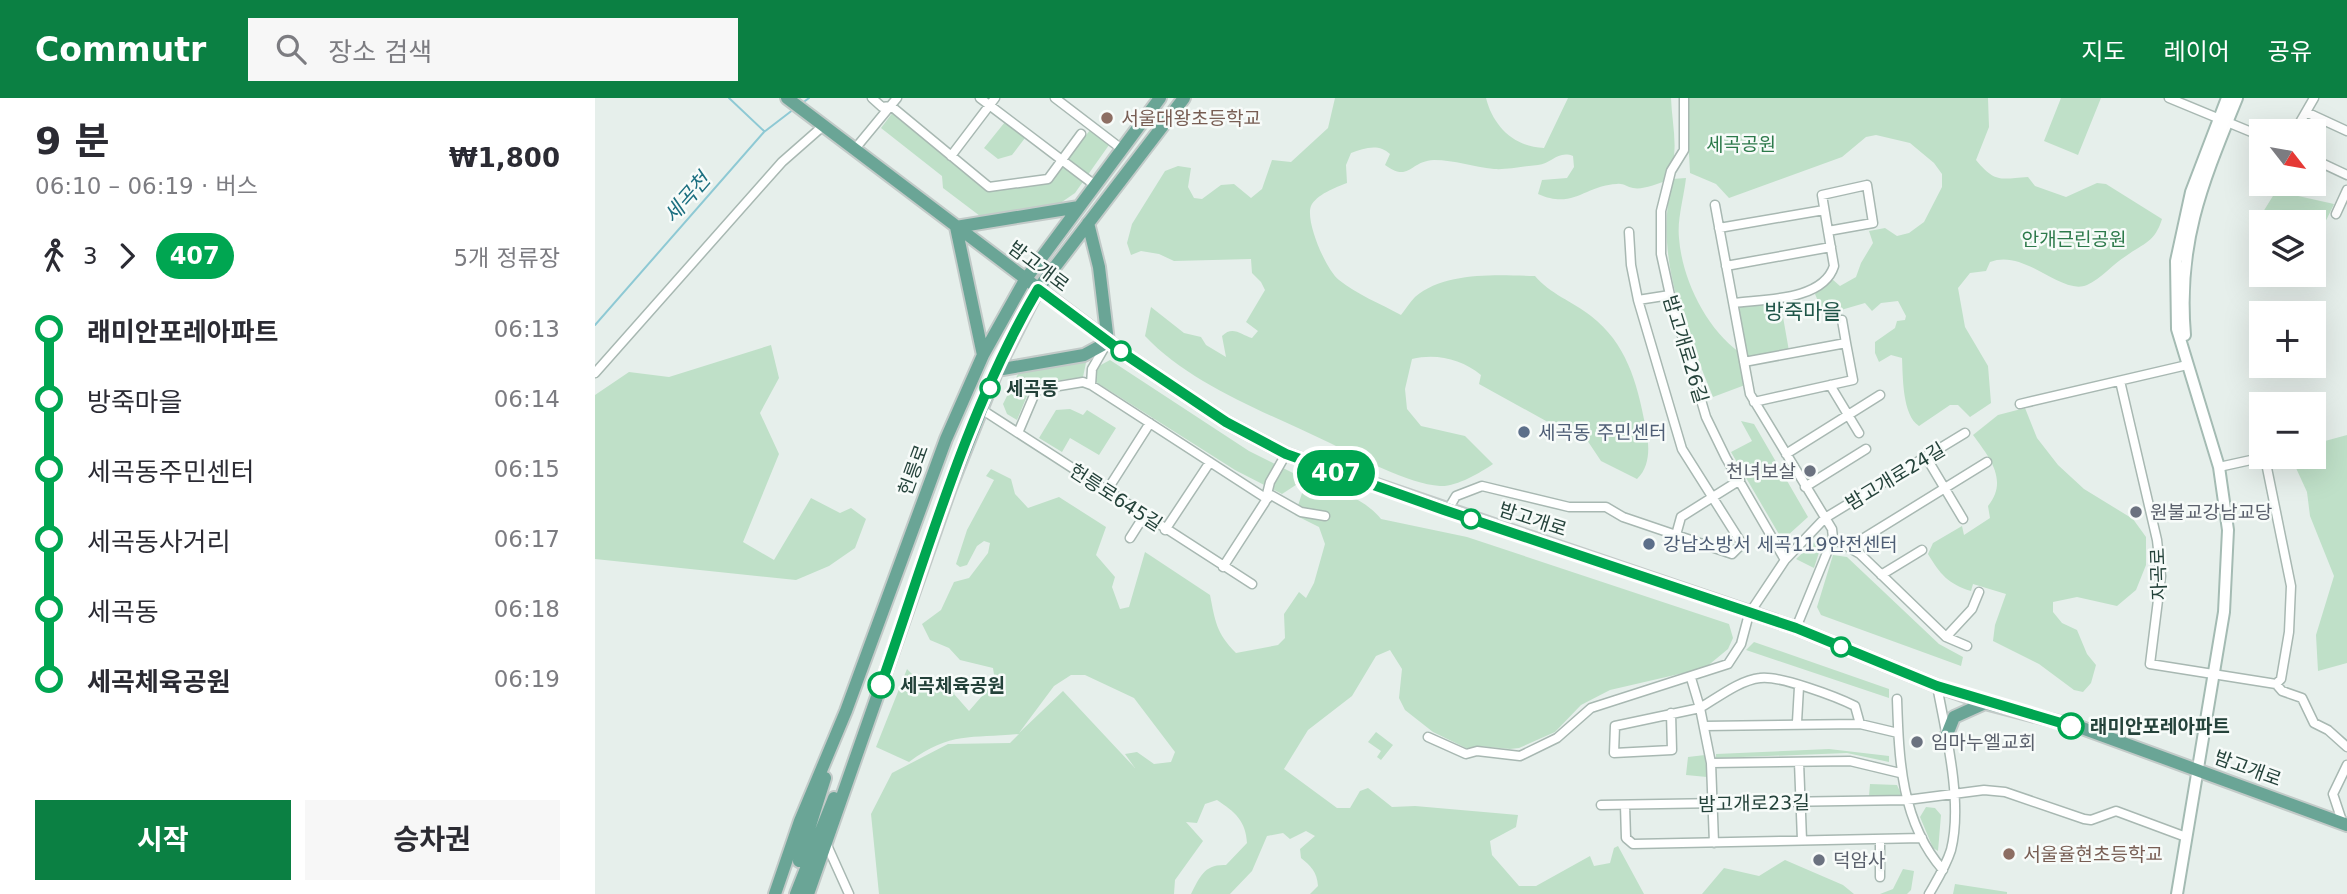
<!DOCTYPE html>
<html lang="ko">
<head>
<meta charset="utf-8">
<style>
  :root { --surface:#fff; --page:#f7f7f7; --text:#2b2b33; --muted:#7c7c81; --accent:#0b8043 }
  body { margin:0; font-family:"DejaVu Sans","Noto Sans KR",sans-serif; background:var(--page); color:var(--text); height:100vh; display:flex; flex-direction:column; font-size:26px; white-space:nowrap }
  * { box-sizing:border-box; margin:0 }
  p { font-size:23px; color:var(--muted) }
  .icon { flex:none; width:38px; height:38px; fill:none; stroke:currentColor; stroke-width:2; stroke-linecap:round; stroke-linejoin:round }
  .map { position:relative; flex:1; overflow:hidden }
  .sheet { display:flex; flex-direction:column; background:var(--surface); width:595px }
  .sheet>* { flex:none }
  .badge { padding:0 14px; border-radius:23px; font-size:24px; line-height:46px }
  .needle { width:46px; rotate:121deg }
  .tools { position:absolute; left:1654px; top:21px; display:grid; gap:14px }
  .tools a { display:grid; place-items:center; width:77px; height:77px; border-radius:0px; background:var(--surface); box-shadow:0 7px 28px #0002; font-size:35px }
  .map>.badge { position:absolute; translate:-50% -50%; box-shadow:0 0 0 4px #fff }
  .legs { display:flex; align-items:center; gap:10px; height:77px; padding:0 35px; font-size:23px }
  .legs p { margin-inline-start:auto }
  .headline { display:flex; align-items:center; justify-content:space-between; height:119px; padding:0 35px }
  h1 { font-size:38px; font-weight:700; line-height:52px }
  .action { display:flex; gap:14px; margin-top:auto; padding:14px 35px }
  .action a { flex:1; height:80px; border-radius:0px; background:var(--accent); color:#fff; font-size:28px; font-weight:700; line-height:80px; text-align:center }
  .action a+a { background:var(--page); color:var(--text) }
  ul { padding:0 35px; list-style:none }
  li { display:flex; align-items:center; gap:24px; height:70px; font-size:26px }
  li i { display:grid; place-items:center; width:10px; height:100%; margin:0 9px; background:currentColor }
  li i::after { content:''; width:18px; height:18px; margin:-9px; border:5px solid; border-radius:50%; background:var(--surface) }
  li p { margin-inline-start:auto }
  li:first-child i { background:linear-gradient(#0000 50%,currentColor 0) }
  li:last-child i { background:linear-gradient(currentColor 50%,#0000 0) }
  header { display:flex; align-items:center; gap:42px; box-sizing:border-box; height:98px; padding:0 35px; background:var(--accent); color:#fff }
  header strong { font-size:33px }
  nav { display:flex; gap:38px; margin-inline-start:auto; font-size:24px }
  .search { width:490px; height:63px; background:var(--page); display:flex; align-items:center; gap:18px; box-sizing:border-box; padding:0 24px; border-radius:0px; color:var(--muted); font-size:26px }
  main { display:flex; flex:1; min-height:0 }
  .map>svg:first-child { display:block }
  .green { fill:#bfe0c8; fill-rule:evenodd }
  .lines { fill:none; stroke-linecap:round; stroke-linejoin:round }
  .stream { stroke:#8ec9d4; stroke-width:2 }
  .minor-casing { stroke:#a8b8b2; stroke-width:11 }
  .secondary-casing { stroke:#a4bbb3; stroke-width:14 }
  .primary-casing { stroke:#c2cac8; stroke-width:16 }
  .minor { stroke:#fff; stroke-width:8 }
  .secondary { stroke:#fff; stroke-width:10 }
  .primary { stroke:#6aa596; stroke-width:12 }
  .line-1-casing { stroke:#fff; stroke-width:16 }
  .line-1 { stroke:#00a651; stroke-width:10 }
  .education-dot { fill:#8d6e63; stroke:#f7fbf9; stroke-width:2.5 }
  .stop-1-dot { fill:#fff; stroke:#00a651; stroke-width:3.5 }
  .service-dot { fill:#5c6f8a; stroke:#f7fbf9; stroke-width:2.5 }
  .worship-dot { fill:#6b7280; stroke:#f7fbf9; stroke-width:2.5 }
  .labels { text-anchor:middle; stroke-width:5; stroke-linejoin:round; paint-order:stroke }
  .education-label { font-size:19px; fill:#785e54; stroke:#f7fbf9; text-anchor:start }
  .park-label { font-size:19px; fill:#2d7a4b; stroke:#f7fbf9 }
  .street-label { font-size:19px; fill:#24423a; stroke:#f7fbf9 }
  .stop-label { font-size:19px; font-weight:bold; fill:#24423a; stroke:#f7fbf9; text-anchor:start }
  .service-label { font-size:19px; fill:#4e5e75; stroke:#f7fbf9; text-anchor:start }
  .worship-label { font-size:19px; fill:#5b616d; stroke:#f7fbf9; text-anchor:start }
  .water-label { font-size:21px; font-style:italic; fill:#1c6f80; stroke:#f7fbf9 }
  .neighbourhood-label { font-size:21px; fill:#1f5548; stroke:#f7fbf9 }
</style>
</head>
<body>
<header>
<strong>Commutr</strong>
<div class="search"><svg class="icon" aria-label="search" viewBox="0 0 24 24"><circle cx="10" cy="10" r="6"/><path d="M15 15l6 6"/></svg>장소 검색</div>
<nav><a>지도</a><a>레이어</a><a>공유</a></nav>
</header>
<main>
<section class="sheet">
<div class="headline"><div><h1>9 분</h1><p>06:10 – 06:19 · 버스</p></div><b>₩1,800</b></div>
<div class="legs"><svg class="icon" aria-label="walk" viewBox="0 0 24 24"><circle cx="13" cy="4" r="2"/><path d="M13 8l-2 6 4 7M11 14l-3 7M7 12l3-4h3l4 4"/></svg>3<svg class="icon" aria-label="forward" viewBox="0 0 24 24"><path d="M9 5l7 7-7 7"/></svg><b class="badge" style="background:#00a651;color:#fff">407</b><p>5개 정류장</p></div>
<ul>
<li><i style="color:#00a651"></i><b>래미안포레아파트</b><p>06:13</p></li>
<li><i style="color:#00a651"></i><span>방죽마을</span><p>06:14</p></li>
<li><i style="color:#00a651"></i><span>세곡동주민센터</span><p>06:15</p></li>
<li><i style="color:#00a651"></i><span>세곡동사거리</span><p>06:17</p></li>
<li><i style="color:#00a651"></i><span>세곡동</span><p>06:18</p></li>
<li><i style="color:#00a651"></i><b>세곡체육공원</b><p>06:19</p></li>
</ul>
<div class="action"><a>시작</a><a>승차권</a></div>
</section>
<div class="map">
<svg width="1752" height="796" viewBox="0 0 1752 796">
  <rect width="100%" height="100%" fill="#e6efeb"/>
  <path class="green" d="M740 0H891C898 28 919 49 949 50L973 0H1076C1077 29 1086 57 1071 83 1061 86 1048 92 1038 90 1032 89 1028 85 1022 86 990 87 979 112 943 96L947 82 972 80 979 69 978 58C963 52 956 66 943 67 929 68 912 72 899 71 878 69 860 62 839 62 814 63 815 85 790 67L795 56C784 45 769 50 756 55L751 67 752 85C741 89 721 97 716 108 710 123 731 172 744 182 761 196 786 206 806 217 810 212 815 204 820 199 850 173 903 177 940 178 955 196 977 203 996 218 1031 245 1042 284 1050 326 1054 344 1057 367 1042 381L1006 363 988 336 972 324 960 328 884 286 886 277C867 261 841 255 817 261L810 291 812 311 826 328 870 338 898 366C885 375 861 389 845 388 814 386 763 359 735 345 675 316 596 287 550 238L556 209 589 235 606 239 611 247 631 259 627 238C638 227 646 237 657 240L663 233 651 224 670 192 666 184 657 175 656 161 579 163 564 156 546 153 536 157 532 145 537 126 570 73 583 68 596 70 593 89 599 100 607 101 626 87 639 86 656 100 667 91 677 62 696 64 733 30Z
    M1091 0H1393L1394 29 1381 62C1400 85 1405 81 1433 79L1440 88 1471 99 1502 85 1511 86 1567 121C1560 144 1549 145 1531 158 1518 166 1506 181 1492 187 1466 198 1430 150 1395 164L1391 173 1375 175 1363 190 1370 229 1393 268 1396 305 1375 319 1363 307H1355L1324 328C1307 317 1308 278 1307 260L1296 257 1284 264 1280 255V244L1300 230 1302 223 1310 222 1311 218 1303 203 1286 205 1277 213 1270 205 1229 217 1220 196 1237 181 1245 188 1261 179 1266 165 1278 145 1274 133 1290 130 1302 138 1314 135 1329 124 1347 89V76L1339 65 1315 45 1281 37 1271 39 1247 59 1134 100 1121 86 1095 75Z
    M1466 0H1506L1483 57 1449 43Z
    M298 14 392 93 455 85 495 32 514 47 480 95 464 106 385 118 348 90 347 78 286 30Z
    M410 24 430 40 417 57 403 61 389 50Z
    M1091 80C1089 99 1082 121 1084 140 1087 181 1111 230 1144 254L1150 287 1118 299C1089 226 1059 161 1077 81Z
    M1681 93 1739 106 1725 135 1719 132 1718 124H1697L1668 114Z
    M1185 202 1194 253 1153 260 1144 209Z
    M176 247 184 280 165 315 184 356 148 444 179 462 216 400 245 415 256 410 271 421 260 450 234 468 201 482 0 461V297L34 274 74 279Z
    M492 260 488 279 437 286 422 322 412 316 408 306 425 272Z
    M515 262 654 353 710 381 687 396 640 372 501 284 502 269Z
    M1430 310 1442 340 1463 367 1489 391 1538 421 1551 439V467L1541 492 1522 508 1482 499 1458 504V514L1467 525 1482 532 1492 556 1501 567 1496 585 1488 594 1479 592 1444 566 1398 543 1400 527 1411 496 1378 486 1376 493C1353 486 1345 476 1333 456L1338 445 1367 428 1369 437 1395 420 1393 408C1414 382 1394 359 1378 337L1403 317Z
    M475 311 488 317 492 312 521 330 504 357 475 340 467 354 444 340 461 312Z
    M1146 323 1159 326 1213 419 1192 438H1185L1136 354 1157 343Z
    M1752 337V565L1723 573 1721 537 1739 478 1715 418 1712 394 1696 359H1718L1719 346Z
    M396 371 416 381 420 396 433 410 464 399 511 429 501 457 520 479 517 489 525 511 534 509 550 454 615 497C620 522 621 535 641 555L683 547 690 540 689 516 704 494 711 500 719 485 730 446 724 429 700 417 709 389C736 387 769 400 786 421L872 439 1134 526 1138 540 1133 551 1110 570 1015 592 986 607 960 634 924 650 915 651 884 648 873 651 838 634 810 612 804 600 807 571 795 552 781 558 757 598 713 632 689 671 742 710H755L765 693 773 690 797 709 820 708 923 717 921 729 895 743 897 757 924 788H941L995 758 999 768 1015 765 1019 750 1023 748 1049 796H715L723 788C722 774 716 768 706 760L705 751 720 738 711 733 695 741 688 735 672 738 657 773 635 796H596C605 779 609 766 631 767L652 745C651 723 640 714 622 702L610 706 602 725 591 724 608 743 580 782 579 796H284L276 716 297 675 353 646 415 645 424 636C375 641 357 633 314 664L281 649 312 571 321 580 360 591 359 596 374 613 400 583 398 570 365 562 354 550 335 542 327 526 346 512 359 484 374 480 393 455 395 445 389 443 382 448 372 467 365 469 361 466 372 432 399 382 391 378ZM476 577H490L539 600 580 654 576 664 559 666 542 654 530 656 540 670 468 593 424 635 459 588Z
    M1226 438 1229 439 1219 470 1201 461Z
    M1238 457 1252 459 1344 546 1368 559 1366 568 1226 517 1222 509Z
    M1159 544 1294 591V600L1151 552Z
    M781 634 798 647 786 662 782 659 786 653 773 644Z
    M1234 651 1294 658V664L1252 655 1121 660V656Z
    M1110 657 1112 679 1091 677 1093 659Z
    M1275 686 1302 687 1307 698H1274Z
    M1331 709 1340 710 1346 717 1343 753 1338 750 1325 719Z
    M1190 762 1248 787 1259 796H1107L1129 770 1164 778Z
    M1308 771 1319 773 1316 792 1312 796H1285L1298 791Z
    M1360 786 1412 794V796H1358Z"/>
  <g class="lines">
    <path class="stream" d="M134 0 169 33
      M206 6 214 0
      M0 227 169 34 199 11"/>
    <g class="minor-casing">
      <path id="minor" d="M277 0 287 9 296 8 394 89 453 81 486 36
        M385 0 501 88
        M460 0 528 52
        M1574 0 1666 38
        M1713 15 1752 33
        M1700 33 1719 0
        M259 52 302 0
        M356 58 400 0
        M1718 61 1752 77
        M1120 107 1155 296 1237 431 1238 440 1201 530
        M1741 116 1752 92
        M1124 130 1229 112
        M1034 134 1036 167 1043 202 1087 351 1147 446 1137 456 1081 437 1086 419 1145 382
        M1131 168 1236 149
        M1043 202 1075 197
        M1139 205C1169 201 1228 203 1239 168L1233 133 1278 125 1272 87 1227 97 1233 133
        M1149 264 1251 245 1247 222
        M0 275 187 64 228 28
        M1525 283 1562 442 1566 478 1555 566 1681 586 1686 581 1694 534 1696 488 1671 365 1665 360 1624 369
        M496 287 672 401
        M1235 287 1264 335
        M1159 304 1258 282 1251 245
        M1425 306 1592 267
        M386 311 657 486
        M423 335 440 295 446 291 488 284 496 287 497 271 512 245
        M1191 356 1285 297
        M1331 359 1368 421
        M1210 389 1271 351
        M511 394 555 325
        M672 401 676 397 706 414 730 418
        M852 413 861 398 887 388 974 409H1011L1028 419 1081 437
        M570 432 615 364
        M535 440 549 418
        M1238 440 1265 456 1351 539 1372 548
        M1256 448 1392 364
        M1190 462 1230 420 1370 335
        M628 469 670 404 675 384 691 356
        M1286 477 1327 452
        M1351 539 1377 511 1384 494
        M1681 586 1687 593 1707 600 1719 625 1733 632 1752 649
        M1302 601C1304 662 1306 724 1348 772
        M1076 615 1077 652 1019 655 1020 628 1105 610 1096 580
        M1202 624 1204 589
        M1109 628 1265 626 1303 635
        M833 639 871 656 882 653 925 658 962 640 996 610 1133 566 1146 546 1154 516 1190 462 1131 360 1111 319 1075 197 1066 156V113L1076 73 1089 52V0
        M1204 664 1207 742
        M1116 665 1255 663 1305 675
        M1006 707 1312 702 1389 692 1410 694 1489 721 1496 722 1521 713 1591 739
        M1030 707 1031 740 1038 746 1327 740
        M1748 726 1738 696 1752 667
        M1285 741V779
        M231 745 254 796
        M1119 745 1116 665 1105 610C1122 600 1145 582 1165 580 1184 577 1242 599 1260 608L1265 626
        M1334 796C1342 782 1351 768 1356 752 1368 705 1351 635 1342 588"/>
    </g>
    <g class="secondary-casing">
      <path id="secondary" d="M1590 237C1582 144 1608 84 1642 0
        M1582 796 1629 514 1633 432 1624 369 1582 231 1581 163 1596 94 1632 0"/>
    </g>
    <g class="primary-casing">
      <path id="primary" d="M192 0 534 259 631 324 691 356 1201 530 1342 588 1390 605 1487 630 1752 727
        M493 125 504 169 513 244
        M361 129 388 257
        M361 129 484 109
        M402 272 489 257 513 244
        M1351 639 1359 619 1390 605
        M204 763 230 680
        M180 796 205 723 251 613 351 341 388 257 430 182 565 0
        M201 796 239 700
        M213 796 355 390 402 272 443 191 589 0"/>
    </g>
    <use href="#minor" class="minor"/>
    <use href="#secondary" class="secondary"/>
    <use href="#primary" class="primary"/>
  </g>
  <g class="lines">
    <g class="line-1-casing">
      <path id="line-1" d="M286 587C332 456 372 311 443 191L534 259 631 324 691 356 849 412 1201 530 1342 588 1476 628"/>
    </g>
    <use href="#line-1" class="line-1"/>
  </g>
  <g class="education-dot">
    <circle cx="512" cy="20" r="7"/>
    <circle cx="1414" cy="756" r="7"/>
  </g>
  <g class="stop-1-dot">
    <circle cx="526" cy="253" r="9"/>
    <circle cx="395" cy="290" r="9"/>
    <circle cx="876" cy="421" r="9"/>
    <circle cx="1246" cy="549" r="9"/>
    <circle cx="286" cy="587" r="12"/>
    <circle cx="1476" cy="628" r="12"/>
  </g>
  <g class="service-dot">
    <circle cx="929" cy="334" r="7"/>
    <circle cx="1054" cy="446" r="7"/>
  </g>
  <g class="worship-dot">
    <circle cx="1215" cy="373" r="7"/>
    <circle cx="1541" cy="414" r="7"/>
    <circle cx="1322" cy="644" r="7"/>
    <circle cx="1224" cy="762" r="7"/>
  </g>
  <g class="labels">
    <g class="education-label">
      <text x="526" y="27">서울대왕초등학교</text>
      <text x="1428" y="763">서울율현초등학교</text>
    </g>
    <g class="park-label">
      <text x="1146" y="53">세곡공원</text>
      <text x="1479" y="148">안개근린공원</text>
    </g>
    <g class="street-label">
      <text transform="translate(444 168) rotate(37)" y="7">밤고개로</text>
      <text transform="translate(1091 251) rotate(73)" y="7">밤고개로26길</text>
      <text transform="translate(318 372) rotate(-70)" y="7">헌릉로</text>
      <text transform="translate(1300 378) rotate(-31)" y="7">밤고개로24길</text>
      <text transform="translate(521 399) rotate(33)" y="7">헌릉로645길</text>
      <text transform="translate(938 421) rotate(18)" y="7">밤고개로</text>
      <text transform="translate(1563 476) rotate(-92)" y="7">자곡로</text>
      <text transform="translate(1653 670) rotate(20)" y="7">밤고개로</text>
      <text transform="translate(1159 705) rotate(-1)" y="7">밤고개로23길</text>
    </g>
    <g class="stop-label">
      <text x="411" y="297">세곡동</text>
      <text x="305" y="594">세곡체육공원</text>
      <text x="1495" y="635">래미안포레아파트</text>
    </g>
    <g class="service-label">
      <text x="943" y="341">세곡동 주민센터</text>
      <text x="1068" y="453">강남소방서 세곡119안전센터</text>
    </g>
    <g class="worship-label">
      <text x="1201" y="380" text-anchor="end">천녀보살</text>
      <text x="1555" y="421">원불교강남교당</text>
      <text x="1336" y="651">임마누엘교회</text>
      <text x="1238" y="769">덕암사</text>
    </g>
    <g class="water-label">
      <text transform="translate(92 100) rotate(-49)" y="7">세곡천</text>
    </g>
    <g class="neighbourhood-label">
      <text x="1208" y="221">방죽마을</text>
    </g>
  </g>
</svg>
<div class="tools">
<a><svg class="needle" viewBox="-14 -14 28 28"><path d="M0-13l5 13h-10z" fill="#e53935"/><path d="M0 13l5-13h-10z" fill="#7c7c81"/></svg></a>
<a><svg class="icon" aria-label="layers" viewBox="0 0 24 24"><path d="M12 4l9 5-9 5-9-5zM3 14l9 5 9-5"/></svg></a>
<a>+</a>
<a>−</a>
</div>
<b class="badge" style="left:741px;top:375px;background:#00a651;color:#fff">407</b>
</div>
</main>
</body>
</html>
